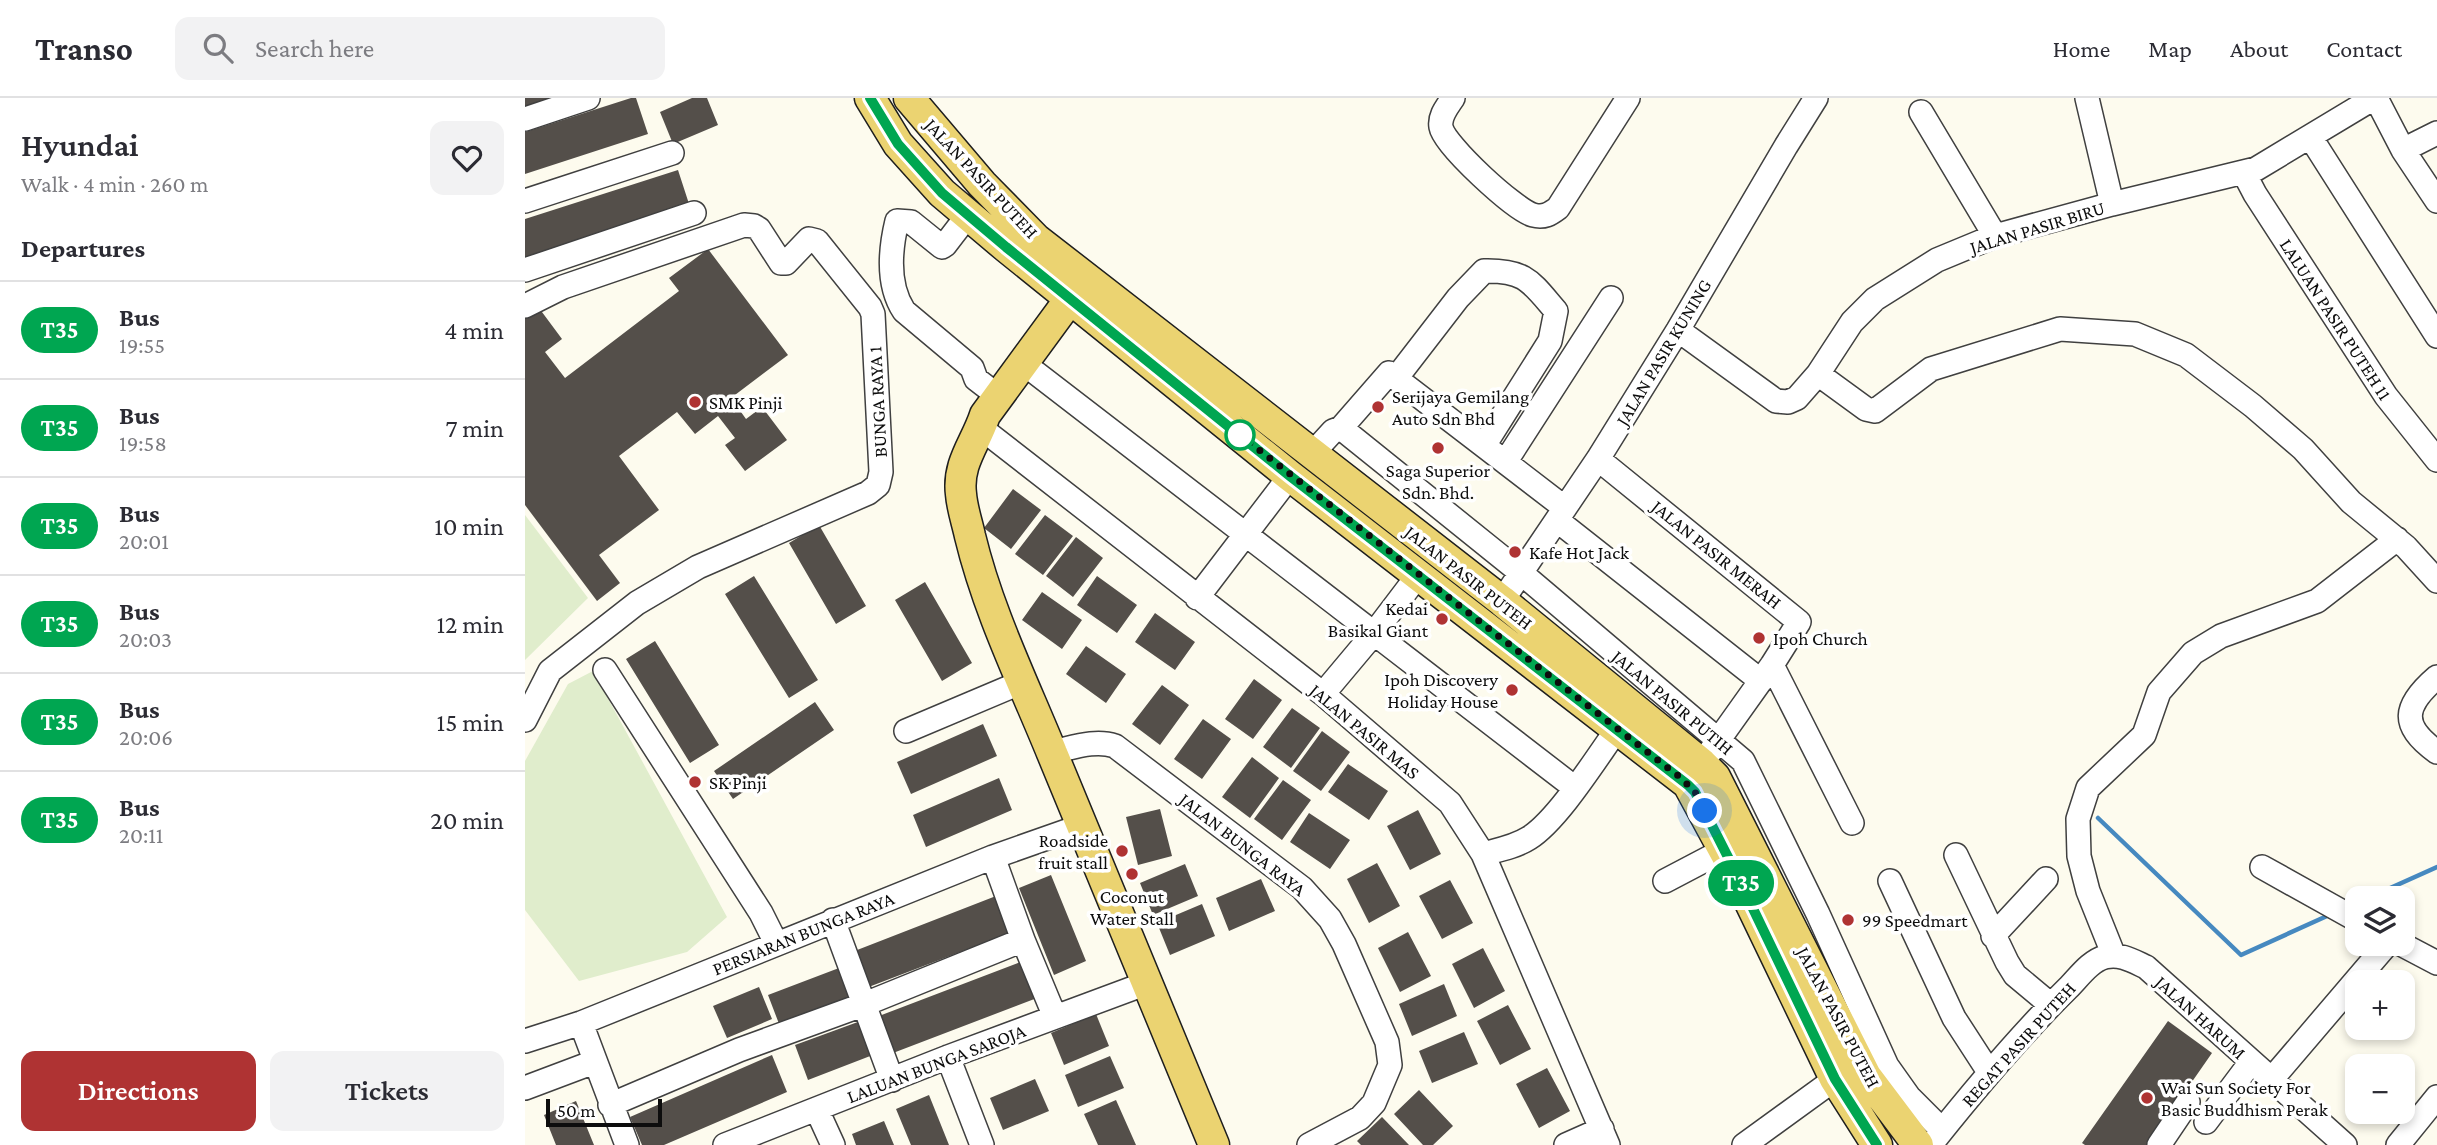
<!DOCTYPE html>
<html lang="en">
<head>
<meta charset="utf-8">
<style>
  :root { --surface:#fff; --page:#f2f2f3; --text:#2b2b33; --muted:#7c7c81; --line:#e1e1e2; --accent:#af3333 }
  body { margin:0; font-family:"Crimson Pro",serif; background:var(--page); color:var(--text); height:100vh; display:flex; flex-direction:column; font-size:26px; white-space:nowrap }
  * { box-sizing:border-box; margin:0 }
  p { font-size:23px; color:var(--muted) }
  .icon { flex:none; width:38px; height:38px; fill:none; stroke:currentColor; stroke-width:2; stroke-linecap:round; stroke-linejoin:round }
  .map { position:relative; flex:1; overflow:hidden }
  .drawer { display:flex; flex-direction:column; background:var(--surface); width:525px }
  .drawer>* { flex:none }
  .badge { padding:0 14px; border-radius:23px; font-size:24px; line-height:46px }
  .controls { position:absolute; left:1820px; top:788px; display:grid; gap:14px }
  .controls a { display:grid; place-items:center; width:70px; height:70px; border-radius:14px; background:var(--surface); box-shadow:0 4px 10px #0003; font-size:35px }
  .scale { position:absolute; left:21px; bottom:18px; width:116px; box-sizing:border-box; padding-left:7px; border:4px solid #0d0d0d; border-top:0; font-size:19px; line-height:24px; white-space:nowrap; color:#0d0d0d; -webkit-text-stroke:5px #fff; paint-order:stroke }
  .you { position:absolute; width:35px; height:35px; margin:-18px; border:5px solid #fff; border-radius:50%; background:#1a73e8; box-shadow:0 0 0 10px #1a73e833 }
  .map>.badge { position:absolute; translate:-50% -50%; box-shadow:0 0 0 4px #fff }
  h2 { padding:0 21px; font-size:26px; line-height:63px }
  .round { display:grid; place-items:center; flex:none; width:74px; height:74px; border-radius:14px; background:var(--page) }
  .summary { display:flex; align-items:center; justify-content:space-between; height:119px; padding:0 21px }
  h1 { font-size:33px; font-weight:600; line-height:52px }
  .cta { display:flex; gap:14px; margin-top:auto; padding:14px 21px }
  .cta a { flex:1; height:80px; border-radius:14px; background:var(--accent); color:#fff; font-size:28px; font-weight:600; line-height:80px; text-align:center }
  .cta a+a { background:var(--page); color:var(--text) }
  ul { padding:0; list-style:none }
  li { display:flex; align-items:center; gap:21px; height:98px; padding:0 21px; border-top:2px solid var(--line) }
  li div { flex:1 }
  li b { display:block; font-size:26px }
  li em { font-style:normal }
  li .badge { min-width:77px; font-weight:700; text-align:center }
  header { display:flex; align-items:center; gap:42px; box-sizing:border-box; height:98px; padding:0 35px; background:var(--surface); border-bottom:2px solid var(--line) }
  header strong { font-size:33px }
  nav { display:flex; gap:38px; margin-inline-start:auto; font-size:24px }
  .search { width:490px; height:63px; background:var(--page); display:flex; align-items:center; gap:18px; box-sizing:border-box; padding:0 24px; border-radius:14px; color:var(--muted); font-size:26px }
  main { display:flex; flex:1; min-height:0 }
  .map>svg:first-child { display:block }
  .pitch { fill:#e0edcc }
  .lines { fill:none; stroke-linecap:round; stroke-linejoin:round }
  .stream { stroke:#4689c0; stroke-width:4.5 }
  .building { fill:#544f4a }
  .minor-casing { stroke:#404040; stroke-width:26 }
  .major-casing { stroke:#1e1e1e; stroke-width:33 }
  .minor { stroke:#fff; stroke-width:23 }
  .major { stroke:#ebd371; stroke-width:30 }
  .line-casing { stroke:#fff; stroke-width:16 }
  .line { stroke:#00a651; stroke-width:10 }
  .walk { stroke:#0d0d0d; stroke-width:7; stroke-dasharray:0 12.6 }
  .poi-dot { fill:#af3333; stroke:#fff; stroke-width:2.5 }
  .stop-dot { fill:#fff; stroke:#00a651; stroke-width:3.5 }
  .labels { text-anchor:middle; stroke-width:7; stroke-linejoin:round; paint-order:stroke }
  .street-label { font-size:19px; fill:#0d0d0d; stroke:#fff }
  .poi-label { font-size:19px; fill:#0d0d0d; stroke:#fff; text-anchor:start }
</style>
</head>
<body>
<header>
<strong>Transo</strong>
<div class="search"><svg class="icon" aria-label="search" viewBox="0 0 24 24"><circle cx="10" cy="10" r="6"/><path d="M15 15l6 6"/></svg>Search here</div>
<nav><a>Home</a><a>Map</a><a>About</a><a>Contact</a></nav>
</header>
<main>
<section class="drawer">
<div class="summary"><div><h1>Hyundai</h1><p>Walk · 4 min · 260 m</p></div><a class="round"><svg class="icon" aria-label="heart" viewBox="0 0 24 24"><path d="M12 20l-8-8c-3-5 5-10 8-4 3-6 11-1 8 4z"/></svg></a></div>
<h2>Departures</h2>
<ul>
<li><span class="badge" style="background:#00a651;color:#fff">T35</span><div><b>Bus</b><p>19:55</p></div><em>4 min</em></li>
<li><span class="badge" style="background:#00a651;color:#fff">T35</span><div><b>Bus</b><p>19:58</p></div><em>7 min</em></li>
<li><span class="badge" style="background:#00a651;color:#fff">T35</span><div><b>Bus</b><p>20:01</p></div><em>10 min</em></li>
<li><span class="badge" style="background:#00a651;color:#fff">T35</span><div><b>Bus</b><p>20:03</p></div><em>12 min</em></li>
<li><span class="badge" style="background:#00a651;color:#fff">T35</span><div><b>Bus</b><p>20:06</p></div><em>15 min</em></li>
<li><span class="badge" style="background:#00a651;color:#fff">T35</span><div><b>Bus</b><p>20:11</p></div><em>20 min</em></li>
</ul>
<div class="cta"><a>Directions</a><a>Tickets</a></div>
</section>
<div class="map">
<svg width="1912" height="1047" viewBox="0 0 1912 1047">
  <rect width="100%" height="100%" fill="#fdfbee"/>
  <path class="pitch" d="M0 417 63 500 0 562Z
    M68 573 202 819 162 854 54 883 0 812V663L43 586Z"/>
  <g class="lines">
    <path class="stream" d="M1573 720 1716 857 1802 818
      M1843 800 1912 769
      M1828 806 1832 805"/>
  </g>
  <path class="building" d="M0 0H24V1L0 8Z
    M106 0H111L123 36 0 76V34Z
    M167 0H182L193 27 148 46 135 14Z
    M153 72 165 109 0 163V121Z
    M183 151 263 257 206 300 221 321 237 309 262 342 220 373 200 347 210 340 193 318 170 336 152 314 94 358 134 412 74 457 95 485 72 503 0 407V221L14 210 37 241 20 254 40 280 154 193 144 180Z
    M488 391 516 412 486 451 459 430Z
    M520 417 548 438 518 477 490 456Z
    M294 427 341 508 311 526 264 445Z
    M551 439 578 460 548 499 521 478Z
    M229 478 293 582 264 600 200 496Z
    M572 478 612 507 592 535 552 507Z
    M400 484 447 565 417 583 370 502Z
    M517 494 557 522 537 551 497 522Z
    M630 515 670 544 650 572 610 544Z
    M130 543 194 647 165 665 101 561Z
    M561 548 601 576 581 605 541 576Z
    M729 581 757 602 728 641 700 621Z
    M637 587 664 607 635 647 607 626Z
    M290 604 309 632 208 701 189 673Z
    M767 610 795 630 766 670 738 649Z
    M678 621 706 641 677 681 649 661Z
    M458 626 472 658 386 696 372 664Z
    M797 633 825 654 796 693 768 673Z
    M727 659 754 680 725 720 697 699Z
    M823 666 863 693 844 722 803 694Z
    M474 680 487 712 401 749 388 717Z
    M758 682 786 702 757 742 729 721Z
    M635 711 647 758 613 767 601 719Z
    M893 712 916 756 885 772 862 728Z
    M784 715 825 742 805 771 765 744Z
    M852 765 875 808 844 825 822 781Z
    M660 766 673 798 628 817 615 785Z
    M526 777 561 863 529 877 494 790Z
    M736 781 750 813 704 833 691 800Z
    M925 782 948 825 917 841 894 798Z
    M471 798 485 835 341 890 327 854Z
    M677 806 690 838 645 857 632 825Z
    M883 834 906 878 875 894 853 850Z
    M958 850 980 893 949 910 927 866Z
    M498 863 512 900 368 955 354 918Z
    M314 870 326 905 256 931 243 897Z
    M919 886 932 918 887 938 874 906Z
    M234 889 247 921 202 940 188 908Z
    M983 907 1006 951 975 967 952 923Z
    M571 916 584 948 539 967 526 935Z
    M341 921 353 955 283 982 270 947Z
    M1643 923 1687 955 1623 1047H1560L1557 1045Z
    M939 934 953 966 907 985 894 953Z
    M247 957 262 994 139 1047H117L105 1019Z
    M585 958 599 990 553 1009 540 977Z
    M1022 970 1045 1013 1014 1030 991 986Z
    M510 981 524 1013 478 1032 465 1000Z
    M894 992 928 1028 908 1047H898L869 1016Z
    M404 997 424 1047H386L371 1011Z
    M591 1002 611 1047H573L559 1016Z
    M51 1003 69 1047H31L19 1017Z
    M857 1019 884 1047H836L832 1043Z
    M359 1023 369 1047H331L327 1036Z"/>
  <g class="lines">
    <g class="minor-casing">
      <path id="minor" d="M928 0C922 9 914 18 916 29 919 47 990 112 1008 117 1019 120 1025 116 1033 110L1103 0
        M1562 0 1587 106
        M1851 0 1878 52 1912 103
        M1396 14 1470 138
        M0 21 63 0
        M1786 40 1912 238
        M1878 52 1912 35
        M1719 75 1730 96 1861 298 1912 362
        M0 103 147 55
        M443 117 420 147 417 149 386 124 372 123C365 152 362 187 379 213L447 270 451 281 473 298
        M0 172 169 115
        M0 208 38 189 219 127 229 128 234 131 256 165H261L284 141 292 143 345 209 348 216 356 374 353 387 343 395 173 469 112 505 25 573 0 622
        M1153 232 1251 303 1263 304 1272 300 1293 276 1327 224 1350 201 1412 162 1470 138 1587 106 1731 71 1849 0
        M511 275 1050 690
        M1293 276 1341 311 1350 313 1406 271 1535 231 1610 236 1661 257 1728 308 1778 351 1826 404 1881 449 1912 483
        M872 279 933 200 959 173C1001 172 1006 184 1031 213L1025 243 960 346
        M456 330 798 596 925 705 958 756 1083 1047
        M816 330 864 275 1040 410
        M786 357 808 333 816 330 995 474 1218 663 1293 816 1362 968 1384 999 1417 1032
        M1073 361 1274 524 1247 567 1185 654
        M981 363 1086 200
        M1033 423 1236 583
        M672 500 765 378
        M977 503 1073 361 1153 232 1261 48 1291 0
        M1247 567 1327 725
        M80 572 236 815 251 845
        M1912 579C1878 608 1875 628 1912 654
        M798 596 850 534 894 476
        M381 633 497 584
        M527 654C547 650 570 641 590 648L777 790 805 821 819 846 862 944 865 967 849 1005 835 1020 784 1047
        M958 756C973 752 990 749 1004 740 1033 722 1072 659 1093 630
        M1431 757 1482 864 1490 877 1526 907
        M1737 769 1832 822
        M1140 783 1199 752
        M1365 783 1429 920 1464 974
        M308 822 367 982
        M1468 838 1521 781
        M498 842 530 919
        M1874 845 1912 865
        M1589 858 1563 793 1554 758 1553 721 1563 690 1619 637 1634 594 1668 555 1696 538 1792 503 1872 441
        M56 925 102 1047
        M0 943 56 925 468 759 556 728
        M423 959 457 1047
        M1746 982 1863 845
        M0 990 69 964
        M85 1007 214 952 340 906 498 842 468 759
        M292 1012 308 1047
        M1681 1024 1726 964
        M1407 1045C1450 991 1494 938 1543 890 1554 879 1565 863 1580 859 1595 855 1608 863 1621 869L1820 1047
        M200 1047 423 959 622 885
        M1041 1047 1077 1031
        M1219 1047 1310 981
        M1634 1047 1663 1004
        M1873 1047 1912 999"/>
    </g>
    <g class="major-casing">
      <path id="major" d="M345 0 373 46 417 95 481 149 765 378 1163 686 1208 769 1310 981 1352 1047
        M384 0 457 86 511 141 977 503 1177 666 1190 679 1341 978 1393 1047
        M545 201 460 317C451 345 432 365 436 396 437 410 442 424 445 438 463 513 498 584 527 655 581 786 635 917 689 1047"/>
    </g>
    <use href="#minor" class="minor"/>
    <use href="#major" class="major"/>
  </g>
  <g class="lines">
    <g class="line-casing">
      <path id="line" d="M345 0 373 46 417 95 481 149 765 378 1163 687 1170 694 1208 769 1310 981 1352 1047"/>
    </g>
    <use href="#line" class="line"/>
    <path class="walk" d="M715 337 1156 680 1170 694 1180 713"/>
  </g>
  <g class="poi-dot">
    <circle cx="170" cy="304" r="7"/>
    <circle cx="853" cy="309" r="7"/>
    <circle cx="913" cy="350" r="7"/>
    <circle cx="990" cy="454" r="7"/>
    <circle cx="917" cy="521" r="7"/>
    <circle cx="1234" cy="540" r="7"/>
    <circle cx="987" cy="592" r="7"/>
    <circle cx="170" cy="684" r="7"/>
    <circle cx="597" cy="753" r="7"/>
    <circle cx="607" cy="776" r="7"/>
    <circle cx="1323" cy="822" r="7"/>
    <circle cx="1622" cy="1000" r="7"/>
  </g>
  <circle class="stop-dot" cx="715" cy="337" r="14"/>
  <g class="labels">
    <g class="street-label">
      <text transform="translate(457 80) rotate(47)" y="7">JALAN PASIR PUTEH</text>
      <text transform="translate(1512 129) rotate(-17)" y="7">JALAN PASIR BIRU</text>
      <text transform="translate(1811 221) rotate(57)" y="7">LALUAN PASIR PUTEH 11</text>
      <text transform="translate(1138 254) rotate(-59)" y="7">JALAN PASIR KUNING</text>
      <text transform="translate(352 304) rotate(-93)" y="7">BUNGA RAYA 1</text>
      <text transform="translate(1192 456) rotate(39)" y="7">JALAN PASIR MERAH</text>
      <text transform="translate(944 479) rotate(38)" y="7">JALAN PASIR PUTEH</text>
      <text transform="translate(1148 604) rotate(40)" y="7">JALAN PASIR PUTIH</text>
      <text transform="translate(840 633) rotate(40)" y="7">JALAN PASIR MAS</text>
      <text transform="translate(718 746) rotate(38)" y="7">JALAN BUNGA RAYA</text>
      <text transform="translate(278 835) rotate(-22)" y="7">PERSIARAN BUNGA RAYA</text>
      <text transform="translate(1314 919) rotate(62)" y="7">JALAN PASIR PUTEH</text>
      <text transform="translate(1676 919) rotate(42)" y="7">JALAN HARUM</text>
      <text transform="translate(1493 946) rotate(-48)" y="7">REGAT PASIR PUTEH</text>
      <text transform="translate(411 965) rotate(-21)" y="7">LALUAN BUNGA SAROJA</text>
    </g>
    <g class="poi-label">
      <text x="867" y="305">Serijaya Gemilang<tspan x="867" dy="22">Auto Sdn Bhd</tspan></text>
      <text x="184" y="311">SMK Pinji</text>
      <text x="913" y="379" text-anchor="middle">Saga Superior<tspan x="913" dy="22">Sdn. Bhd.</tspan></text>
      <text x="1004" y="461">Kafe Hot Jack</text>
      <text x="903" y="517" text-anchor="end">Kedai<tspan x="903" dy="22">Basikal Giant</tspan></text>
      <text x="1248" y="547">Ipoh Church</text>
      <text x="973" y="588" text-anchor="end">Ipoh Discovery<tspan x="973" dy="22">Holiday House</tspan></text>
      <text x="184" y="691">SK Pinji</text>
      <text x="583" y="749" text-anchor="end">Roadside<tspan x="583" dy="22">fruit stall</tspan></text>
      <text x="607" y="805" text-anchor="middle">Coconut<tspan x="607" dy="22">Water Stall</tspan></text>
      <text x="1337" y="829">99 Speedmart</text>
      <text x="1636" y="996">Wai Sun Society For<tspan x="1636" dy="22">Basic Buddhism Perak</tspan></text>
    </g>
  </g>
</svg>
<div class="controls">
<a><svg class="icon" aria-label="layers" viewBox="0 0 24 24"><path d="M12 4l9 5-9 5-9-5zM3 14l9 5 9-5"/></svg></a>
<a>+</a>
<a>−</a>
</div>
<div class="scale">50 m</div>
<div class="you" style="left:1180px;top:713px"></div>
<b class="badge" style="left:1216px;top:785px;background:#00a651;color:#fff">T35</b>
</div>
</main>
</body>
</html>
